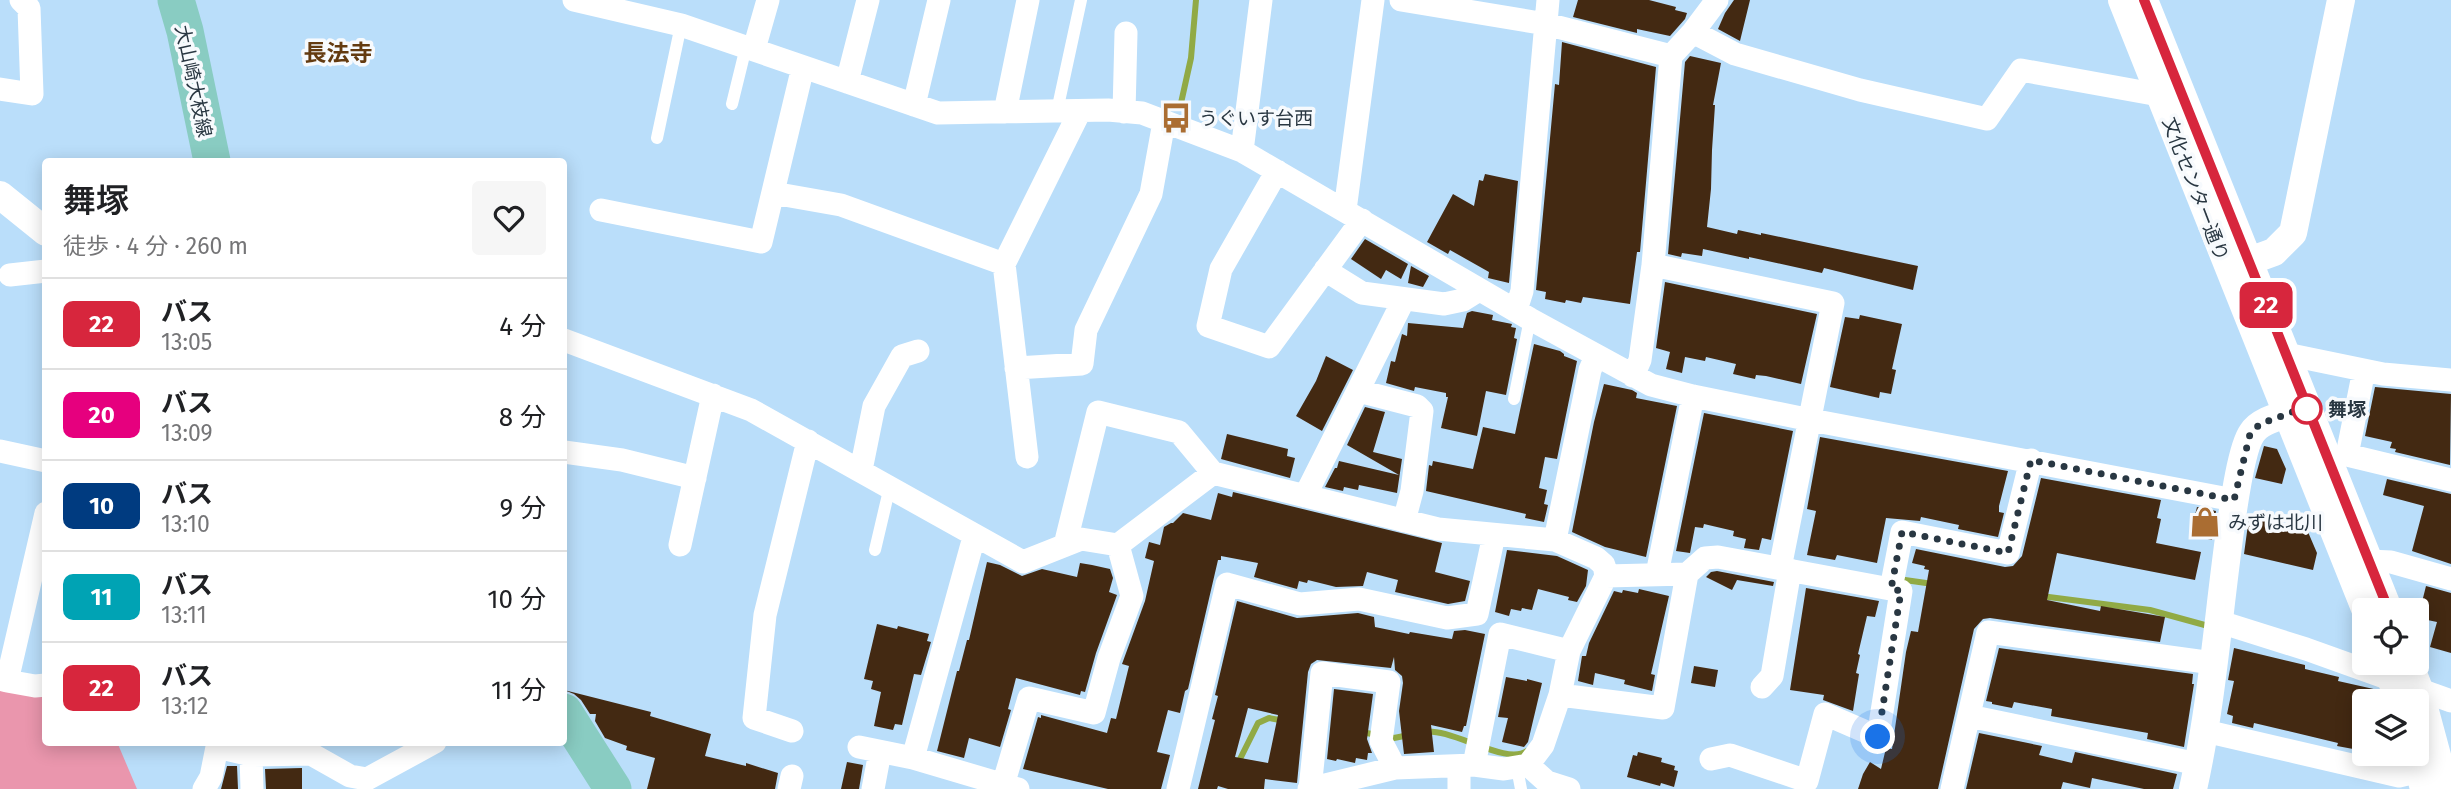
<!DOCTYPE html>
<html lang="ja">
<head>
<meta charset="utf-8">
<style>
  :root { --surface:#fff; --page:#f6f6f6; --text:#202124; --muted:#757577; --line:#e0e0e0 }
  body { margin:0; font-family:"Fira Sans","Noto Sans JP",sans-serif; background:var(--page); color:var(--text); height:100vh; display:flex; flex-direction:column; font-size:26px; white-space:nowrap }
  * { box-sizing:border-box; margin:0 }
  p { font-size:23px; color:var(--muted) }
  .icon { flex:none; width:38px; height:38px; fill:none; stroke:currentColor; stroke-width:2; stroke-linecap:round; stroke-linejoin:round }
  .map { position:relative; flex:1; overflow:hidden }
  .side { position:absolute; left:42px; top:158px; width:525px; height:588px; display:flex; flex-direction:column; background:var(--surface); border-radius:7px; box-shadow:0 4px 18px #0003 }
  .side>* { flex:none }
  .badge { padding:0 14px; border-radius:10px; font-size:24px; line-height:46px }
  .tools { position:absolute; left:2352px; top:598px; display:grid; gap:14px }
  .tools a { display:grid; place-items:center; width:77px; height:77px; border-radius:7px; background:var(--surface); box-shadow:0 4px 18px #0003; font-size:35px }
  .you { position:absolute; width:35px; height:35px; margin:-18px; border:5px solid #fff; border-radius:50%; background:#1a73e8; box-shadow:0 0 0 10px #1a73e833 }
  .map>.badge { position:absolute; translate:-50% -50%; box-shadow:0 0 0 4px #fff }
  .round { display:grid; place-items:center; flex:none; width:74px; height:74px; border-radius:7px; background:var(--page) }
  .summary { display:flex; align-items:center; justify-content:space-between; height:119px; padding:0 21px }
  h1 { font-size:33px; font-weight:600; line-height:52px }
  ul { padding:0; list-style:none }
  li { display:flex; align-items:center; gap:21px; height:91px; padding:0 21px; border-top:2px solid var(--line) }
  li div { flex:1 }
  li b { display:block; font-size:26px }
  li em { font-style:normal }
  li .badge { min-width:77px; font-weight:700; text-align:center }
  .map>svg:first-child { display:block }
  .green { fill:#ea96ad }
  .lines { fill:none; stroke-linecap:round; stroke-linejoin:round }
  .stream { stroke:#91aa45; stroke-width:6 }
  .building { fill:#432912; fill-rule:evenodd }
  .service { stroke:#fff; stroke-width:12 }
  .minor { stroke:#fff; stroke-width:23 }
  .tertiary { stroke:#fff; stroke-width:28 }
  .primary { stroke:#89ccc2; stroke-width:37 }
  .line-casing { stroke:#fff; stroke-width:16 }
  .line { stroke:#d7263d; stroke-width:10 }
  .walk { stroke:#293742; stroke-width:7; stroke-dasharray:0 12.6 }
  .stop-dot { fill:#fff; stroke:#d7263d; stroke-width:3.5 }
  .labels { text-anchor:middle; stroke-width:7; stroke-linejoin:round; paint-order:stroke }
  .street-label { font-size:19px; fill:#293742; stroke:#f7fafd }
  .poi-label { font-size:19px; fill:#293742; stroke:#f7fafd; text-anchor:start }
  .stop-label { font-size:19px; font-weight:bold; fill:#293742; stroke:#f7fafd; text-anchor:start }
  .quarter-label { font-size:23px; font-weight:bold; fill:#643b10; stroke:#f7fafd }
</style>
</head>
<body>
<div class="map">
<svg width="2451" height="789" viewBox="0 0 2451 789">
  <rect width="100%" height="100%" fill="#badefa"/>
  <path class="green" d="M0 690 45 695 46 742H117L137 789H0Z"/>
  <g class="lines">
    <path class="stream" d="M1181 103 1191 58 1196 0
      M1898 579 1933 584
      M2041 596 2150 610 2212 627
      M1361 732 1394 738 1409 735
      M1423 732C1452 727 1505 766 1527 751
      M1238 763 1258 723 1269 718 1285 721"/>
  </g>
  <path class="building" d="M1578 0H1649L1676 7 1675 10 1687 13 1685 19 1670 36 1637 29V33L1573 17Z
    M1734 0H1750L1740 41 1718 29 1725 13Z
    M1562 42 1656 67 1640 252H1637L1630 304 1583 297 1581 303 1566 300 1565 303 1545 299 1546 292 1536 290 1555 84 1559 85Z
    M1690 56 1721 63 1713 105H1715L1712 150 1711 189 1707 227 1737 234 1738 230 1761 235V233L1918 266 1913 290 1824 268 1822 273 1749 257V259L1703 249 1702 256 1682 253 1681 257 1668 254 1685 62Z
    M1485 174 1518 181 1509 283 1488 278 1489 272 1450 250 1448 254 1427 242 1453 194 1474 206 1479 180 1483 181Z
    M1365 239 1408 264 1401 279 1386 270 1381 279 1351 259Z
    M1411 266 1429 276 1423 287 1408 283Z
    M1665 282 1817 314 1801 384 1766 376 1756 375 1755 379 1733 374 1736 364 1706 357 1705 361 1685 357 1682 373 1666 369 1670 352 1656 348Z
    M1472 311 1493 315 1492 320 1512 324 1511 327 1516 328 1514 338 1517 339 1506 395 1486 391 1477 436 1441 428 1448 397H1446V393L1415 387 1414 391 1386 383 1391 361 1395 362 1402 334 1407 336 1408 323 1463 328 1467 313Z
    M1860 315 1902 324 1892 369 1896 370 1891 394 1880 392 1879 398 1830 387 1845 317 1859 319Z
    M1534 344 1560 351 1564 354V356L1577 361 1557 459 1545 457 1539 488 1547 490 1544 504 1548 505 1544 522 1525 518 1526 514 1426 491 1429 465 1432 466 1433 461 1473 469 1483 427 1515 434Z
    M1326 356 1353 370 1322 431 1296 416 1316 381Z
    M1604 384 1632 390 1637 393 1636 398 1677 406 1646 557 1605 547 1572 532 1594 422Z
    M2375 387 2451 394 2450 465 2395 452 2396 449 2390 448 2392 442 2365 436Z
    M1365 407 1385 412 1373 452 1402 459 1397 493 1359 485 1358 490 1344 487 1343 491 1325 487 1335 468H1337L1339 461 1399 475 1347 445Z
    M1704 413 1793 431 1771 540 1762 538 1759 550 1744 548 1746 539 1733 536 1734 531 1704 524 1703 528 1695 527 1690 553 1676 551Z
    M1227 434 1288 449 1287 456 1295 458 1290 478 1221 459Z
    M1820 437 2008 471 1999 506V512L2004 513 1998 537 1958 529 1959 525 1921 517 1920 521 1886 518 1877 563 1837 555 1835 560 1807 555 1816 511 1807 509Z
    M2264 446 2277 449 2286 469 2282 484 2255 478Z
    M2041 478 2161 500 2157 518 2161 519 2156 543 2201 552 2195 580 2057 553 2047 600 2100 611 2101 606 2165 617 2160 642 1990 618 1983 619 1974 629 1938 789H1858L1863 774 1870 762 1881 769 1886 748 1892 749 1906 652 1911 631 1918 632 1929 570 1924 569 1925 566 1912 563 1916 549 2005 567 2013 566 2022 556Z
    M2387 479 2451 494V564L2412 551 2424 506 2383 495Z
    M1233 492 1442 543 1435 572 1470 581 1465 601 1448 604 1395 592 1398 580 1367 572 1363 586 1336 587 1308 580 1307 583 1299 581 1297 589 1254 577 1258 563 1221 556V560H1218L1188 689 1185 691 1180 713 1168 710 1157 752 1170 755 1161 789H1108L1023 769 1038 717 1041 718V715L1107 733 1111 718 1116 719 1129 666 1122 664 1145 601 1154 561 1145 558 1149 542 1160 545 1164 527 1171 523H1173L1183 513 1211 520 1218 493 1232 497Z
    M2197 507 2216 511 2212 540 2190 535Z
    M2249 517 2308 532 2317 553 2313 570 2244 554Z
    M1507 550 1557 556 1588 570 1586 586 1577 602 1568 600 1569 597 1538 589 1532 610 1522 608 1521 611 1511 609 1509 616 1495 612Z
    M987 562 1000 565 1022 576 1042 569 1077 577 1080 563 1092 565 1110 569 1113 578 1109 592 1117 595 1096 653 1085 692 1081 691 1080 695 1016 678 1008 709 1011 710 1000 747 969 738 964 758 937 751 957 671H959L967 640H969Z
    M1717 571 1774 582 1773 586 1737 580 1732 590 1706 577 1711 572Z
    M2426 586 2451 593V653L2430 647 2437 622 2418 618Z
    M1806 588 1879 601 1875 617 1867 616 1858 654 1860 655 1856 673 1859 674 1853 711 1823 700 1824 695 1790 690Z
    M1639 589 1669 596 1651 674 1655 675 1652 691 1624 684 1625 680 1595 673 1593 685 1578 681 1582 656H1586L1589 643 1614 591 1622 593 1623 590 1638 593Z
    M1237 601 1297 618 1358 613 1374 617 1375 627 1409 634 1410 632 1452 639 1454 631 1465 630 1485 634 1466 726H1464L1462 732 1431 725 1434 752 1404 754 1399 711 1403 683 1402 676 1395 670 1394 657 1391 668 1317 660 1311 664 1308 672 1297 783 1265 779 1264 789H1228L1218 786 1217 789H1198L1215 720 1212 719 1218 696 1215 695ZM1248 708 1278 715 1268 763 1235 757Z
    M877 624 897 629 898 626 929 634 927 641 931 642 921 675 914 674 902 725 895 724 893 730 874 726 881 692 871 689 873 681 864 679Z
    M1999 648 2193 674 2192 684H2194L2184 747 2147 739 2148 733 2051 716 2052 709 2014 702 2012 708 1992 704V702L1986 701Z
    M2234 648 2305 665V669L2339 677 2338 681 2378 690 2381 702H2364V751L2337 746 2338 743 2254 723 2253 728 2232 723 2233 716 2227 714 2234 681 2228 680Z
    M1694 666 1718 670 1715 687 1691 683Z
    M1506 677 1527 681V679L1542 683 1528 742 1524 747 1502 742 1508 718 1498 717Z
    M1334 689 1373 694 1367 739 1372 753H1368L1367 760 1356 758 1355 763 1337 759 1336 761 1327 759Z
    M564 690 651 712 650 716 711 734 705 756 746 766V763L778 773 775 789H647L655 758 626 750 627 746 605 738 595 721 596 714H590L581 700 574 694Z
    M1979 733 2042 746 2039 755 2072 763 2075 752 2177 774 2173 789H2144L2092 778 2090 788 2063 782 2061 789H1966Z
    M1638 752 1662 758 1661 762 1675 766 1674 770 1678 771 1674 787 1661 783 1660 786 1627 777 1633 755 1637 756Z
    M847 762 863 765 859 789H841Z
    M227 766H237L238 789H221Z
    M302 768V789H266L265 769Z"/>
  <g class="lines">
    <path class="service" d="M732 104 746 47
      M1057 111 1081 0
      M657 138 681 25
      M1514 399 1530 319
      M875 550 890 486
      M1517 768 1521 789"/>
    <path class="minor" d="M574 0 681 25 938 113 1108 110 1142 113 1242 151 1530 319 1651 385 1693 396 1811 420 2234 500
      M1401 0 1546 24 1671 56
      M1693 32 1735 54 1860 90 1987 119 2021 70 2159 95
      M754 49 768 0
      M847 82 868 0
      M0 89 32 94 29 8 21 0
      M914 105 939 0
      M1005 112 1028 0
      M1124 112 1126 33
      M1242 151 1261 0
      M1277 171 1221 269 1208 326 1269 347 1362 220
      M773 193 841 205 1004 264
      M601 210 761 242 803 67
      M1345 210 1373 0
      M1653 265 1833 303 1780 568
      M1325 270 1362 293 1444 304 1463 300 1479 290
      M10 275 46 271
      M1516 310 1522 291 1548 0
      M564 340 751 410 1023 562 1081 539 1118 545 1213 473 1438 529 1555 540 1596 558 1604 565 1606 576 1687 574 1663 708 1560 695 1543 745 1528 765 1504 769 1474 765 1395 768 1309 789
      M2286 354 2383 374 2451 380
      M1016 368 1082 364 1086 330 1151 194 1164 122
      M2364 370 2347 455 2451 480
      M1633 376 1640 360 1653 265 1671 56 1693 32 1717 0
      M1359 391 1417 406 1422 411 1412 491 1404 521
      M0 451 46 461
      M564 452 622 460 695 478
      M1027 457 1004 264 1080 111
      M861 470 874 406 902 356 918 351
      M1305 496 1404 299
      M1555 540 1590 370 1596 356
      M680 545 713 395
      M1065 545 1098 412 1179 432 1213 473
      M2369 561 2391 562 2451 579
      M1657 574 1693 396
      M1687 574 1705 558 1718 557 1901 591 1878 737 1825 714 1807 781 1730 755 1711 759
      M1891 589 1902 532 2008 553 2031 460
      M2217 621 2306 649 2451 701
      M0 679 7 681 46 513
      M7 681 35 686 46 685
      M1762 687 1772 676 1790 570
      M1560 695 1569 651 1606 576
      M1969 716 2198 764
      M792 731 754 718 765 615 808 441
      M2205 731 2399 776 2420 771
      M859 747 913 758 1018 789
      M251 755 252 789
      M913 758 974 537
      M1474 765 1500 634 1569 651
      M1528 765 1547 782 1569 789
      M1459 766V789
      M1003 785 1029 698 1094 713 1109 658 1132 596 1118 545
      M204 789 211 777 217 747 251 755 311 754 350 776 367 779 435 742
      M789 789 792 776
      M873 789 880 752
      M1178 789 1227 584 1300 604 1359 599 1447 618 1477 614 1494 535
      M1310 789 1322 673 1389 682 1381 741 1395 768
      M1952 789 1988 632 2213 663"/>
    <path class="tertiary" d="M2122 0 2366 611
      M2144 0 2389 611
      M0 195 46 232
      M2233 267 2274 252 2293 233 2341 0
      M2386 663 2399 702
      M2409 663 2419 689 2446 789
      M2415 754 2424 789
      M2193 789C2212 704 2218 617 2230 531 2233 510 2241 448 2252 433 2261 418 2288 415 2304 408"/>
    <path class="primary" d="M176 0 185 31 212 161
      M564 712 613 789"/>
  </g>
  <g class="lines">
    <g class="line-casing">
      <path id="line" d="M2144 0 2389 611"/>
    </g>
    <use href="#line" class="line"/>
    <path class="walk" d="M1878 737 1901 591 1891 589 1902 532 2008 553 2031 460 2234 500 2250 434 2260 424 2306 407 2307 409"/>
  </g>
  <defs>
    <g id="bus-bare" transform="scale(2.415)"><path d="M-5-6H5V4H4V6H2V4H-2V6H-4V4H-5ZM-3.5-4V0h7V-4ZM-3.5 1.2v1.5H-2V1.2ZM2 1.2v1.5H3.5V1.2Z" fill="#aa6d32" stroke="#f7fafd" stroke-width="2.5" paint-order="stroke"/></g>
    <g id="shop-bare" transform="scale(2.415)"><path d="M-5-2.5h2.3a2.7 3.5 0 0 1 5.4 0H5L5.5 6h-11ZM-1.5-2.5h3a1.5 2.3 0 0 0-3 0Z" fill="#aa6d32" stroke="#f7fafd" stroke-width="2.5" paint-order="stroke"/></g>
  </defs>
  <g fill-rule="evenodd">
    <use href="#bus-bare" x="1176" y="118"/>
    <use href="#shop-bare" x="2205" y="522"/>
  </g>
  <circle class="stop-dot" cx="2307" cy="409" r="14"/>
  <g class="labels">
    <g class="street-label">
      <text transform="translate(194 81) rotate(78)" y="7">大山崎大枝線</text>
      <text transform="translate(2196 189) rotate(69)" y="7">文化センター通り</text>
    </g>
    <g class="poi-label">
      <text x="1199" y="125">うぐいす台西</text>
      <text x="2228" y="529">みずは北川</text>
    </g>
    <g class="stop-label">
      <text x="2328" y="416">舞塚</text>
    </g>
    <g class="quarter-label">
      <text x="338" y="61">長法寺</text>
    </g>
  </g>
</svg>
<div class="tools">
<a><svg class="icon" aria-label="locate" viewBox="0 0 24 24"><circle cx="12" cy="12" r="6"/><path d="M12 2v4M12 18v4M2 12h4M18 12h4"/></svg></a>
<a><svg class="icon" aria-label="layers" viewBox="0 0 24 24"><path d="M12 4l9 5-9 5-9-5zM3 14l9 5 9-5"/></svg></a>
</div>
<div class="you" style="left:1878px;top:737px"></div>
<b class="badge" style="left:2266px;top:305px;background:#d7263d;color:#fff">22</b>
<section class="side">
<div class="summary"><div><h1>舞塚</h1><p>徒歩 · 4 分 · 260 m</p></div><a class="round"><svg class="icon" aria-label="heart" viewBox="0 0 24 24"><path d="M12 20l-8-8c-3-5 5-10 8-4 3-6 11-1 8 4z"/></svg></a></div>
<ul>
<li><span class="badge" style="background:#d7263d;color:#fff">22</span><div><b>バス</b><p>13:05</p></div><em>4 分</em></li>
<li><span class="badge" style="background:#e6007e;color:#fff">20</span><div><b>バス</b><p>13:09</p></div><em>8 分</em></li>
<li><span class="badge" style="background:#003b80;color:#fff">10</span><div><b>バス</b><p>13:10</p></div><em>9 分</em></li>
<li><span class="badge" style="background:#00a3b4;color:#fff">11</span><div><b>バス</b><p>13:11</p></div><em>10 分</em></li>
<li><span class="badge" style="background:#d7263d;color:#fff">22</span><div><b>バス</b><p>13:12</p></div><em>11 分</em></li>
</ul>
</section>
</div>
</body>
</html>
